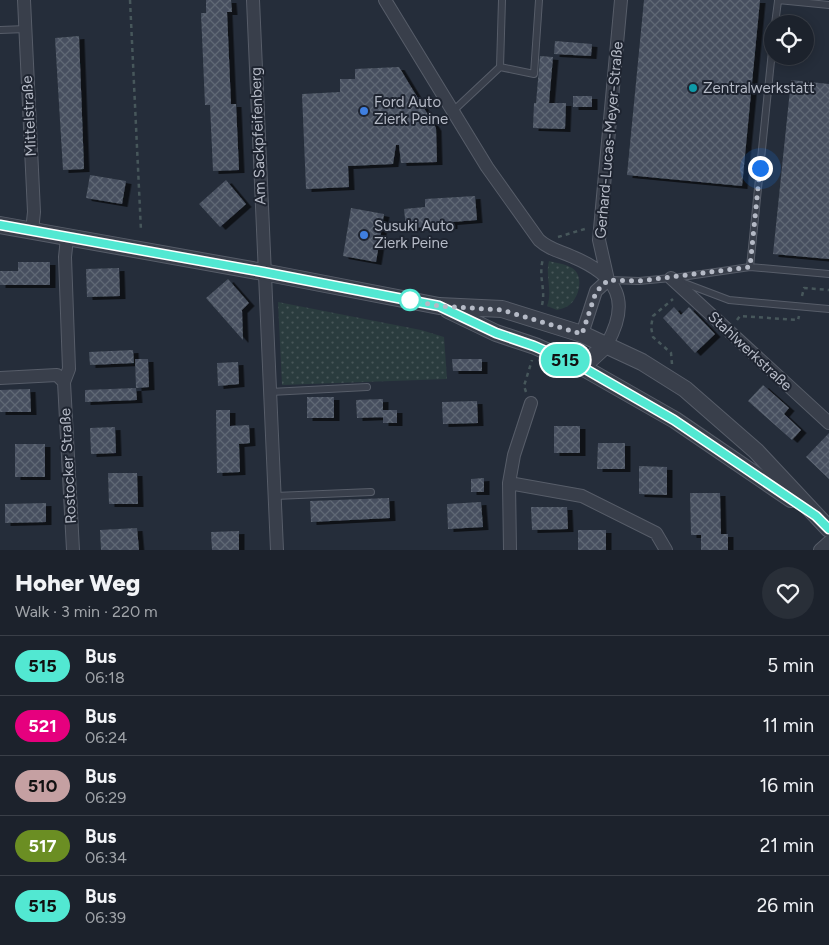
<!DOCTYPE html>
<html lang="en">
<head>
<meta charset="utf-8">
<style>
  :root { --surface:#1c222c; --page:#292f38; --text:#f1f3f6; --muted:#a0a4a9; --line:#3a3f48 }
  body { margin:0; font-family:Figtree,sans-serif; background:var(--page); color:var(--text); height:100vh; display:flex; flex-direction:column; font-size:19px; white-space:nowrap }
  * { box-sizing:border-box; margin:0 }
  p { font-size:16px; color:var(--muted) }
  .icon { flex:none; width:28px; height:28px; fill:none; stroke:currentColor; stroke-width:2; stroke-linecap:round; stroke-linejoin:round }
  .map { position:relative; height:550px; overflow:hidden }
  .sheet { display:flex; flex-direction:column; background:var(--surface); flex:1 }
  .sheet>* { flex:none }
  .badge { padding:0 10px; border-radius:16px; font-size:18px; line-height:32px }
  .buttons { position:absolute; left:764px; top:15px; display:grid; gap:10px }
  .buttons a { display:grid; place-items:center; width:50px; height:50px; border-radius:50%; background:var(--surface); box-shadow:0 2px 12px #0003,0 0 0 1px var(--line); font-size:25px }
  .you { position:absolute; width:25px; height:25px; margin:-12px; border:4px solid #fff; border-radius:50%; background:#1a73e8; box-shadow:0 0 0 8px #1a73e833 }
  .map>.badge { position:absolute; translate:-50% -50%; box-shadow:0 0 0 2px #fff }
  .round { display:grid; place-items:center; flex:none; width:52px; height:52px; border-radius:26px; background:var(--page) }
  .head { display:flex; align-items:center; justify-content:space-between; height:85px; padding:0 15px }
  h1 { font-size:24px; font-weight:800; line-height:38px }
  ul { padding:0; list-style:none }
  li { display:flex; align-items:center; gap:15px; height:60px; padding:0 15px; border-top:1px solid var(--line) }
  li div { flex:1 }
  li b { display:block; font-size:19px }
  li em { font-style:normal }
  li .badge { min-width:55px; font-weight:700; text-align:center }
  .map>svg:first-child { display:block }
  .grass { fill:url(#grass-dots) }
  .building { fill:url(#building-cross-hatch); filter:url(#shadow) }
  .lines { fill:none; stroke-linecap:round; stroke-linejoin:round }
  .service-casing { stroke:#575d69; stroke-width:8 }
  .minor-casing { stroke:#575d69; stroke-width:14 }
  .tertiary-casing { stroke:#575d69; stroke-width:18 }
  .path { stroke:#47575b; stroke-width:2.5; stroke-dasharray:4 4; stroke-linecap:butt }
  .service { stroke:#393f4b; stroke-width:6 }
  .minor { stroke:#393f4b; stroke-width:12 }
  .tertiary { stroke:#393f4b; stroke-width:16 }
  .line-casing { stroke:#fff; stroke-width:11 }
  .line { stroke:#52e8d2; stroke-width:8 }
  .walk { stroke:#b5bac6; stroke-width:5; stroke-dasharray:0 9 }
  .culture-dot { fill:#0f9aa8; stroke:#1e2430; stroke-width:2 }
  .shop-dot { fill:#3f7fe0; stroke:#1e2430; stroke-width:2 }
  .stop-dot { fill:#fff; stroke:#52e8d2; stroke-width:2.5 }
  .labels { text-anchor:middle; stroke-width:4; stroke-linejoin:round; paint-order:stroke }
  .poi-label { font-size:15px; fill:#b5bac6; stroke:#1e2430; text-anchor:start }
  .street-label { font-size:15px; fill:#b5bac6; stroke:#1e2430 }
</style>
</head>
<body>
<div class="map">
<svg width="829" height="550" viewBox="0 0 829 550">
  <defs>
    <pattern id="grass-dots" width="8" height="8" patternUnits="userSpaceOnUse" patternTransform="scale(1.25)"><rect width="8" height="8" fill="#2a3c3e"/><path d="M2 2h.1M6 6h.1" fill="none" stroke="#475658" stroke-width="1.8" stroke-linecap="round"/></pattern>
    <pattern id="building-cross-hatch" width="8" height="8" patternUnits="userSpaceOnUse" patternTransform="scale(1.25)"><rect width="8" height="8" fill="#47505e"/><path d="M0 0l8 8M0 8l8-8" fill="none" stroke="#5f6774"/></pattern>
    <filter id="shadow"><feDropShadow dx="5.5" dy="3" stdDeviation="0" flood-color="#0009"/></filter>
  </defs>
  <rect width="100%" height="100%" fill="#252d3a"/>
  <path class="grass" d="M549 261C556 263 566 264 572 268 585 276 579 299 568 306 565 308 560 309 557 310L547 306C553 291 545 277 549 261Z
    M278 302 421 330 444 337 447 379 282 385Z"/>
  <path class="building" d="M206 0H231L232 12H227L231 104H236L239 170 213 171 210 105H205L201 13H206Z
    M644 0H760L742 186 627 175Z
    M79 36 84 169 63 170 55 38Z
    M555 41 592 44 591 56 554 54Z
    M540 56 553 57 549 103H566L565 129 533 128 534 103H536Z
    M399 67 436 128 437 162 401 163 399 145H396L393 164 348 166 349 187 306 189 302 94 340 92V79H355V69Z
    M791 80 829 84V259L773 254Z
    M573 96H592V107H573Z
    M90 175 126 181 122 204 86 198Z
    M226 180 246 204 220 227 199 204Z
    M475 196 477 220 452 222V226L406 228 404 209 425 207V199Z
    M351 208 384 214 376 262 343 256Z
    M18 262H50V285H0V271H18Z
    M119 268 120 296 87 297 86 269Z
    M228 279 249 303 242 310 243 340 206 298Z
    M674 307 681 315 689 307 715 334 695 353 663 318Z
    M133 350 134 363 90 365 89 352Z
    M135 359H148L149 387 136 388Z
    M452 359H482V371H453Z
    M238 362 239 384 218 386 217 363Z
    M763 385 789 408 784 414 801 430 792 440 748 401Z
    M136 388 137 400 85 402V390Z
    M30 389 31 412H0V390Z
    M307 397H334V418H307Z
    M383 399V417L357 418 356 400Z
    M477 401 478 423 443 424 442 402Z
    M216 410H230V426L249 425 250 443 239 444 240 472 217 473Z
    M383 410H397V423H383Z
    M554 426H580V453H554Z
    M115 427 116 453 91 454 90 428Z
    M829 433V479L806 457Z
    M598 443H625V469H597Z
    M15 444H45V477H15Z
    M639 466 667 467V495L639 494Z
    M108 473H137L138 504H109Z
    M484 478V492H471V479Z
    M690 493H720L721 534H728V550H701V535H691Z
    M389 498 390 518 311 522 310 501Z
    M481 502 483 527 448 529 447 504Z
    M46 503V522L5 523V504Z
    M531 507H567L568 529 532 530Z
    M137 528 139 550H101L100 530Z
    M578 530H606V550H578Z
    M239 531V550H212L211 532Z"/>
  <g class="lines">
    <g class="service-casing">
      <path id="service" d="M778 0 829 5
        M775 24 778 1
        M0 30 26 29
        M500 67 534 74 539 0
        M452 112 500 67 502 0
        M750 267 772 51
        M674 278 750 267 829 274
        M610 280 639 281 671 278 729 300 829 309
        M270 392 367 387
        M275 496 371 492"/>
    </g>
    <g class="minor-casing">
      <path id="minor" d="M24 0 34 212 32 231
        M253 0 277 550
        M385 0 487 167 539 240C550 250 560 251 573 257 618 276 631 301 607 344
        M671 278 829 423
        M608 280 599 240 621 0
        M582 334 596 291 608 280
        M0 378 57 375 64 382 73 550
        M64 382 69 369 65 257 67 238
        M509 483 582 496 656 533 666 550
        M510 550 509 483 514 455 531 403
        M820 550 829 542"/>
    </g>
    <g class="tertiary-casing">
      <path id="tertiary" d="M0 225 263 272 439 306 502 309 582 334 642 362 685 389 756 451 829 529
        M448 310 496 333 535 346 582 367 675 420 791 499
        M582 367 607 344"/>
    </g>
    <path class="path" d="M130 0 141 231
      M558 237 588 228
      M802 296 804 288 829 290
      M542 305C546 289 538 277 543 259
      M737 320 740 316 798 320 799 316
      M672 364 671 353 653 337 651 327 653 316 673 299
      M526 392 524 386 532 360"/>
    <use href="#service" class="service"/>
    <use href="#minor" class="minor"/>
    <use href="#tertiary" class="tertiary"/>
  </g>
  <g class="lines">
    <g class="line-casing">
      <path id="line" d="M0 225 263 272 439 306 496 333 534 346 582 367 674 420 816 516 829 529"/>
    </g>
    <use href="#line" class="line"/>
    <path class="walk" d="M410 300 439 306 502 310 582 334 596 292 608 280 639 281 750 267 760 168"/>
  </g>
  <circle class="culture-dot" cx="693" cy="88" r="5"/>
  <g class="shop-dot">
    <circle cx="364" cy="111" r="5"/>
    <circle cx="364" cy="235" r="5"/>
  </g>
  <circle class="stop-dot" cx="410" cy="300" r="10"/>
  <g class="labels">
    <g class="poi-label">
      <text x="703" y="93">Zentralwerkstatt</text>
      <text x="374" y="107">Ford Auto<tspan x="374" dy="17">Zierk Peine</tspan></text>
      <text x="374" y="231">Susuki Auto<tspan x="374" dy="17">Zierk Peine</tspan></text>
    </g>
    <g class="street-label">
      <text transform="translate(29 116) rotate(-93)" y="5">Mittelstraße</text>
      <text transform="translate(258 136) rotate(-92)" y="5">Am Sackpfeifenberg</text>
      <text transform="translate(609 140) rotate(-85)" y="5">Gerhard-Lucas-Meyer-Straße</text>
      <text transform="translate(750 351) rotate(43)" y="5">Stahlwerkstraße</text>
      <text transform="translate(68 466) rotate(-93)" y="5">Rostocker Straße</text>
    </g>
  </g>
</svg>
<div class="buttons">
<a><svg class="icon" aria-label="locate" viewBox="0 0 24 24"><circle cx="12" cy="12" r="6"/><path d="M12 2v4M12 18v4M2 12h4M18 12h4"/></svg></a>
</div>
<div class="you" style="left:760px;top:168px"></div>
<b class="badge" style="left:565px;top:360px;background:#52e8d2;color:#111">515</b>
</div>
<section class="sheet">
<div class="head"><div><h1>Hoher Weg</h1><p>Walk · 3 min · 220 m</p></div><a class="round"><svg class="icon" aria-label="heart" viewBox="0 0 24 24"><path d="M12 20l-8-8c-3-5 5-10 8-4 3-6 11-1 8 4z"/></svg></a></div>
<ul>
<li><span class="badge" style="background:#52e8d2;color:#111">515</span><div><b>Bus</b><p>06:18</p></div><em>5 min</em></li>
<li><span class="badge" style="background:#e6007e;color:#fff">521</span><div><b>Bus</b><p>06:24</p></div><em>11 min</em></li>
<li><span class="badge" style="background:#c5a0a2;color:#111">510</span><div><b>Bus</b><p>06:29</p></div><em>16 min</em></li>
<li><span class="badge" style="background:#6b8e23;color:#fff">517</span><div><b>Bus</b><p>06:34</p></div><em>21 min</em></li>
<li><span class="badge" style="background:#52e8d2;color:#111">515</span><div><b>Bus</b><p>06:39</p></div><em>26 min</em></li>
</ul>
</section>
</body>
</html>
